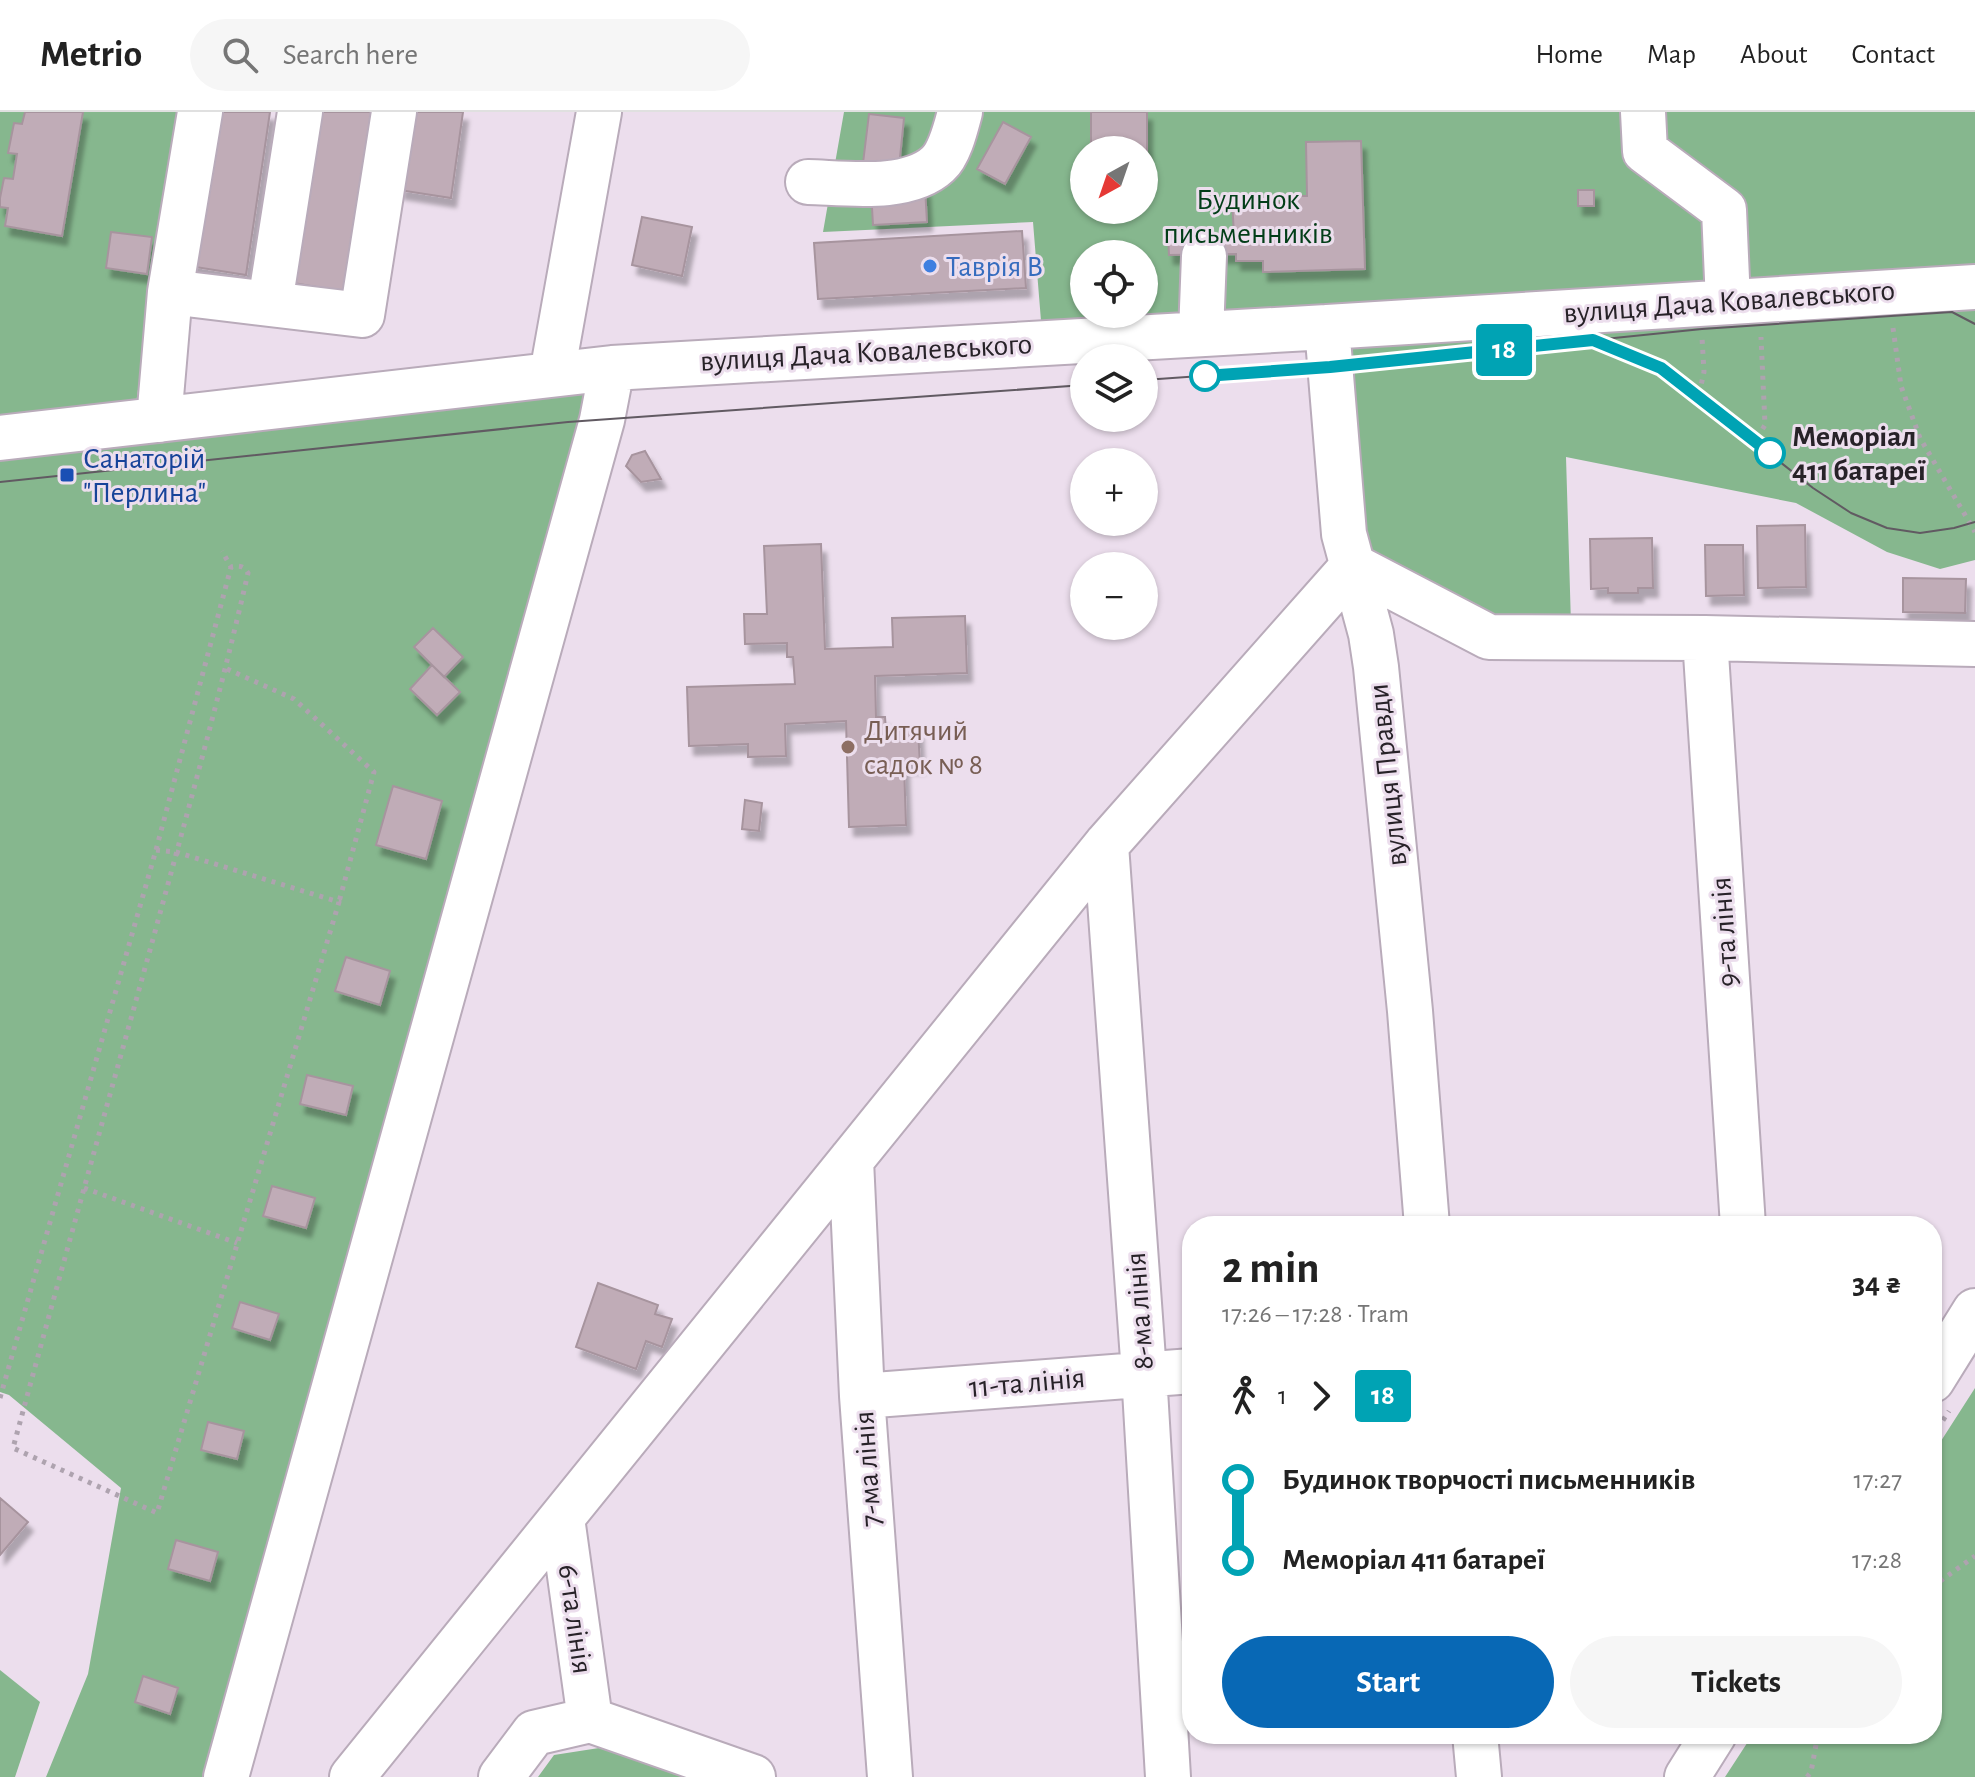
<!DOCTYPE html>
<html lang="en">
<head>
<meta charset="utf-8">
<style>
  :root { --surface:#fff; --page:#f6f6f6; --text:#222; --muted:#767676; --line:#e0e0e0; --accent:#0868b5 }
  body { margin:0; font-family:"Alegreya Sans",sans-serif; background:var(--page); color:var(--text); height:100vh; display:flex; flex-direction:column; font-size:30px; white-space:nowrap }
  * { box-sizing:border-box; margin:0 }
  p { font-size:26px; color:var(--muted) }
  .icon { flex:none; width:44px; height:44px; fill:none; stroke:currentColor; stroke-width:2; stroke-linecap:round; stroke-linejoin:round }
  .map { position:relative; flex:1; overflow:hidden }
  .panel { position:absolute; left:1182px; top:1104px; width:760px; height:528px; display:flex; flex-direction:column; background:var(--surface); border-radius:32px; box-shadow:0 2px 6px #0004 }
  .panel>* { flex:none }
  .badge { padding:0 16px; border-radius:6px; font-size:28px; line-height:52px }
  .needle { width:52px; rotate:220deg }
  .controls { position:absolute; left:1070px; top:24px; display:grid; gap:16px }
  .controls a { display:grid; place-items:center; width:88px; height:88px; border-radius:50%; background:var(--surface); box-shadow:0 2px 6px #0004; font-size:40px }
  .map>.badge { position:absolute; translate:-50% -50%; box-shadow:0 0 0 4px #fff }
  .legs { display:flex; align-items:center; gap:12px; height:88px; padding:0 40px; font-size:26px }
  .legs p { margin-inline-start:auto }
  .summary { display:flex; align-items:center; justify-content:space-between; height:136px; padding:0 40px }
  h1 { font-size:44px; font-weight:700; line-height:60px }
  .action { display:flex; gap:16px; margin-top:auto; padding:16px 40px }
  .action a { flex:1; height:92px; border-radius:48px; background:var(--accent); color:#fff; font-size:32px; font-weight:700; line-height:92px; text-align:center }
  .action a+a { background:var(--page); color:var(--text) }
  ul { padding:0 40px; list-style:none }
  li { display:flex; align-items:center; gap:28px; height:80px; font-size:30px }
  li i { display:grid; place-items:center; width:12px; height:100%; margin:0 10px; background:currentColor }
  li i::after { content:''; width:20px; height:20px; margin:-10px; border:6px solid; border-radius:50%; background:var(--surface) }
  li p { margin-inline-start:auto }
  li:first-child i { background:linear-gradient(#0000 50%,currentColor 0) }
  li:last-child i { background:linear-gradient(currentColor 50%,#0000 0) }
  header { display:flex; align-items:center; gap:48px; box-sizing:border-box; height:112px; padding:0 40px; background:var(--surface); border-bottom:2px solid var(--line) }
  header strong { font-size:38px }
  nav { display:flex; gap:44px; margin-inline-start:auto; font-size:28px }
  .search { width:560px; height:72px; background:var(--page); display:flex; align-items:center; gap:20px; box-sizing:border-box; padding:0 28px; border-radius:44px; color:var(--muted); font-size:30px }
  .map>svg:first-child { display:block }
  .forest { fill:#86b78e; fill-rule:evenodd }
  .building { fill:#c0acb7; stroke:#a7949e; stroke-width:2; filter:url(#shadow) }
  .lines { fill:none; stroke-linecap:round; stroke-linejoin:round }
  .minor-casing { stroke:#b9abba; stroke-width:48 }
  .path { stroke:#aea3af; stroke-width:5; stroke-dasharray:4 6; stroke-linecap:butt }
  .minor { stroke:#fff; stroke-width:44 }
  .tram { stroke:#615a62; stroke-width:2 }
  .line-1-casing { stroke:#fff; stroke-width:18 }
  .line-1 { stroke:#00a3b4; stroke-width:12 }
  .shop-dot { fill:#3f7fe0; stroke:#ecdeed; stroke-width:3 }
  .stop-1-dot { fill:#fff; stroke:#00a3b4; stroke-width:4 }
  .transit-dot { fill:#1a4fb4; stroke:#ecdeed; stroke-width:3 }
  .education-dot { fill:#8d6e63; stroke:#ecdeed; stroke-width:3 }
  .labels { text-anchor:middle; stroke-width:6; stroke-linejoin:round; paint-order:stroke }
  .park-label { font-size:30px; fill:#023e18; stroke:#ecdeed }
  .shop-label { font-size:30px; fill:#366cbe; stroke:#ecdeed; text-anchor:start }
  .street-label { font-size:30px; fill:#272228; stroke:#ecdeed }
  .stop-label { font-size:30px; font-weight:bold; fill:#272228; stroke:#ecdeed; text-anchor:start }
  .transit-label { font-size:30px; fill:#164399; stroke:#ecdeed; text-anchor:start }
  .education-label { font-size:30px; fill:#785e54; stroke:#ecdeed; text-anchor:start }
</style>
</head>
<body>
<header>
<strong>Metrio</strong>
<div class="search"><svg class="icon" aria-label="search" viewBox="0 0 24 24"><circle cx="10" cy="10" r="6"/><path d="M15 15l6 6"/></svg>Search here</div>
<nav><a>Home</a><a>Map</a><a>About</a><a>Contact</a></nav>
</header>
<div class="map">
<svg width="1975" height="1665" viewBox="0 0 1975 1665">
  <defs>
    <filter id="shadow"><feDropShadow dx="5" dy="9" stdDeviation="2" flood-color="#0004"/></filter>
  </defs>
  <rect width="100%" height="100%" fill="#ecdeed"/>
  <path class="forest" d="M0 0H177L135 299 0 314Z
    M844 0H1975V163L1042 221 1033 110 823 120ZM1084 38H1144V98H1084ZM1084 142H1144V202H1084Z
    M1975 183V448L1940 457 1887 440 1796 391 1566 345 1571 512 1487 510 1361 443 1337 225Z
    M603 265 580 374 204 1665H46L88 1562 121 1376 9 1283 0 1280V335Z
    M1975 1276V1665H1725L1753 1622H1932V1343Z
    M0 1558 40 1590 15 1665H0Z
    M599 1636 686 1665H538L554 1643Z"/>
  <path class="building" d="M25 0H83L62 124 5 114 8 96 0 95V86L4 66 13 67 17 42 8 41 14 11 22 12Z
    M205 0H270L246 163 183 153Z
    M309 0H374L345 180 282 169Z
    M411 0H463L451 86 399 78Z
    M1091 0H1147V73H1144V38H1091Z
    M869 2 904 6 899 55 863 51Z
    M1003 10 1031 25 1005 72 977 57Z
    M1361 29 1365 157 1263 160V149H1236V142L1169 143 1168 124 1234 122 1232 89 1285 91 1289 84H1307L1306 30Z
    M925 76 927 110 873 113 871 79Z
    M1578 78H1594V94H1578Z
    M642 105 692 115 682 164 632 153Z
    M1022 119 1026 176 818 187 814 131Z
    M111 120 152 125 147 162 106 156Z
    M645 339 661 367 641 370 626 354 632 343Z
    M1805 413 1806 475 1758 476 1757 414Z
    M1652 426 1653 476H1638V481H1608V476L1591 477 1590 427Z
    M821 432 825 537 893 535 892 506 965 504 967 561 875 564 876 605H885L886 618 918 617 920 653H904L906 713 849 715 846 609 785 612 786 644 748 645V632L689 634 687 575 795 572 793 545H787V531L745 532 744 502H767L764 434Z
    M1705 433H1743L1744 483 1706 484Z
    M1903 466 1966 467 1965 501 1903 500Z
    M433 516 463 545 444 565 414 535Z
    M432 553 460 580 437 603 410 577Z
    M393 674 442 689 426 747 376 733Z
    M745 688 762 691 759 719 742 717Z
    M346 845 390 859 380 893 335 879Z
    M307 963 353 974 346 1003 300 992Z
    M272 1074 315 1086 306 1116 263 1104Z
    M598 1171 658 1193 655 1202 672 1207 662 1235 646 1229 636 1257 576 1235Z
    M240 1190 279 1202 270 1228 232 1216Z
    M208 1310 244 1319 237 1347 201 1338Z
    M0 1386 28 1410 0 1443Z
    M176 1428 218 1440 210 1469 168 1457Z
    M143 1564 178 1576 170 1602 135 1590Z"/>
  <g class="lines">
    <g class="minor-casing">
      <path id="minor" d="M1643 0 1645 39 1724 98 1728 190
        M808 70C846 71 908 80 938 52 950 41 956 15 960 0
        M170 180 362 203 394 0
        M270 191 300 0
        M1327 215 1344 422 1371 522 1376 555 1410 899 1427 1114
        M1201 221 1204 144
        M552 262 599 0
        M159 308 170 180 200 0
        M0 326 612 256 1327 215 1975 175
        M1705 526 1743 1114
        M1106 733 1144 1261 1168 1665
        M851 1048 862 1284 890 1665
        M1932 1268 1975 1199
        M862 1284 1192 1259
        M562 1406 590 1608
        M1475 1622 1479 1665
        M226 1665 602 308 612 256
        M352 1665 1106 733 1353 454 1489 525 1705 526 1975 532
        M501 1665 534 1621 590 1608 753 1665
        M1687 1665 1714 1622"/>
    </g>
    <path class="path" d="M1893 216 1901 274 1920 326 1975 420
      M1697 291 1704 260 1702 225
      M1752 334 1765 313 1761 225
      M227 557 294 587 374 660 339 790
      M156 738 176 740 339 790 157 1401 13 1336C58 1170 104 1004 150 838 184 713 219 588 248 461 244 454 239 453 231 455L222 439
      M84 1076 237 1131
      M0 1286 156 738 231 455
      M1932 1325 1949 1299
      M1932 1475 1975 1444
      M1807 1665 1811 1660 1818 1622"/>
    <use href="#minor" class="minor"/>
    <path class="tram" d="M1598 230 1661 256 1813 376 1851 401 1887 416 1920 421 1954 416 1975 410
      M1144 268 1330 255 1702 217 1891 204 1952 200 1975 212
      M0 370 568 310 1084 273"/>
  </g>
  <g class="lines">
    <g class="line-1-casing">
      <path id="line-1" d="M1205 264 1330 255 1593 228 1661 256 1770 341"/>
    </g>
    <use href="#line-1" class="line-1"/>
  </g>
  <circle class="shop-dot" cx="930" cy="154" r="8"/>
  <g class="stop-1-dot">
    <circle cx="1205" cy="264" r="14"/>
    <circle cx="1770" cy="341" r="14"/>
  </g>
  <rect class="transit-dot" x="59" y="355" width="16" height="16" rx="4"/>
  <circle class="education-dot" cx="848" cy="635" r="8"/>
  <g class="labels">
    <g class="park-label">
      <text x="1248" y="97">Будинок<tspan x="1248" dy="34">письменників</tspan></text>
    </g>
    <g class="shop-label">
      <text x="946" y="164">Таврія В</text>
    </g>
    <g class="street-label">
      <text transform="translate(1729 189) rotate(-4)" y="10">вулиця Дача Ковалевського</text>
      <text transform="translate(866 240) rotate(-3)" y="10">вулиця Дача Ковалевського</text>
      <text transform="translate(1387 663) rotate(-96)" y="10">вулиця Правди</text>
      <text transform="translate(1724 820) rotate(-94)" y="10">9-та лінія</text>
      <text transform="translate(1139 1199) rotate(-94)" y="10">8-ма лінія</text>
      <text transform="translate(1027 1270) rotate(-5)" y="10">11-та лінія</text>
      <text transform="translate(867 1357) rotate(-94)" y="10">7-ма лінія</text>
      <text transform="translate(576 1507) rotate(82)" y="10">6-та лінія</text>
    </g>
    <g class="stop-label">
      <text x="1792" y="334">Меморіал<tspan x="1792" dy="34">411 батареї</tspan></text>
    </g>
    <g class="transit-label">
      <text x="83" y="356">Санаторій<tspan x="83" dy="34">"Перлина"</tspan></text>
    </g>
    <g class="education-label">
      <text x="864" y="628">Дитячий<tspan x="864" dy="34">садок № 8</tspan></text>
    </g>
  </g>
</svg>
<div class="controls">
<a><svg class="needle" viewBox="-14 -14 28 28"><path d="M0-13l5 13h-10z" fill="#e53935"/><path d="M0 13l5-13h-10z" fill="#767676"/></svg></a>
<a><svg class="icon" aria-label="locate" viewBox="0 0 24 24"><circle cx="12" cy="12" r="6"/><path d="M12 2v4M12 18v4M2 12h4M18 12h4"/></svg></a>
<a><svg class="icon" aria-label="layers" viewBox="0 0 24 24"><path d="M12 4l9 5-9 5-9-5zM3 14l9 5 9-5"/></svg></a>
<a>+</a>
<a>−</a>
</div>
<b class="badge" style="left:1504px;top:238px;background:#00a3b4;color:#fff">18</b>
<section class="panel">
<div class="summary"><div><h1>2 min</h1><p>17:26 – 17:28 · Tram</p></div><b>34 ₴</b></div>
<div class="legs"><svg class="icon" aria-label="walk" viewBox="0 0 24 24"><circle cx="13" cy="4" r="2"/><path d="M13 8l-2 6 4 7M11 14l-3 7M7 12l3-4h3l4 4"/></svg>1<svg class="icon" aria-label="forward" viewBox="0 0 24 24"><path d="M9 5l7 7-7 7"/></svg><b class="badge" style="background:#00a3b4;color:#fff">18</b></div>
<ul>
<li><i style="color:#00a3b4"></i><b>Будинок творчості письменників</b><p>17:27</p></li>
<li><i style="color:#00a3b4"></i><b>Меморіал 411 батареї</b><p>17:28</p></li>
</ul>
<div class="action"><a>Start</a><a>Tickets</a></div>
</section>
</div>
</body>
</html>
